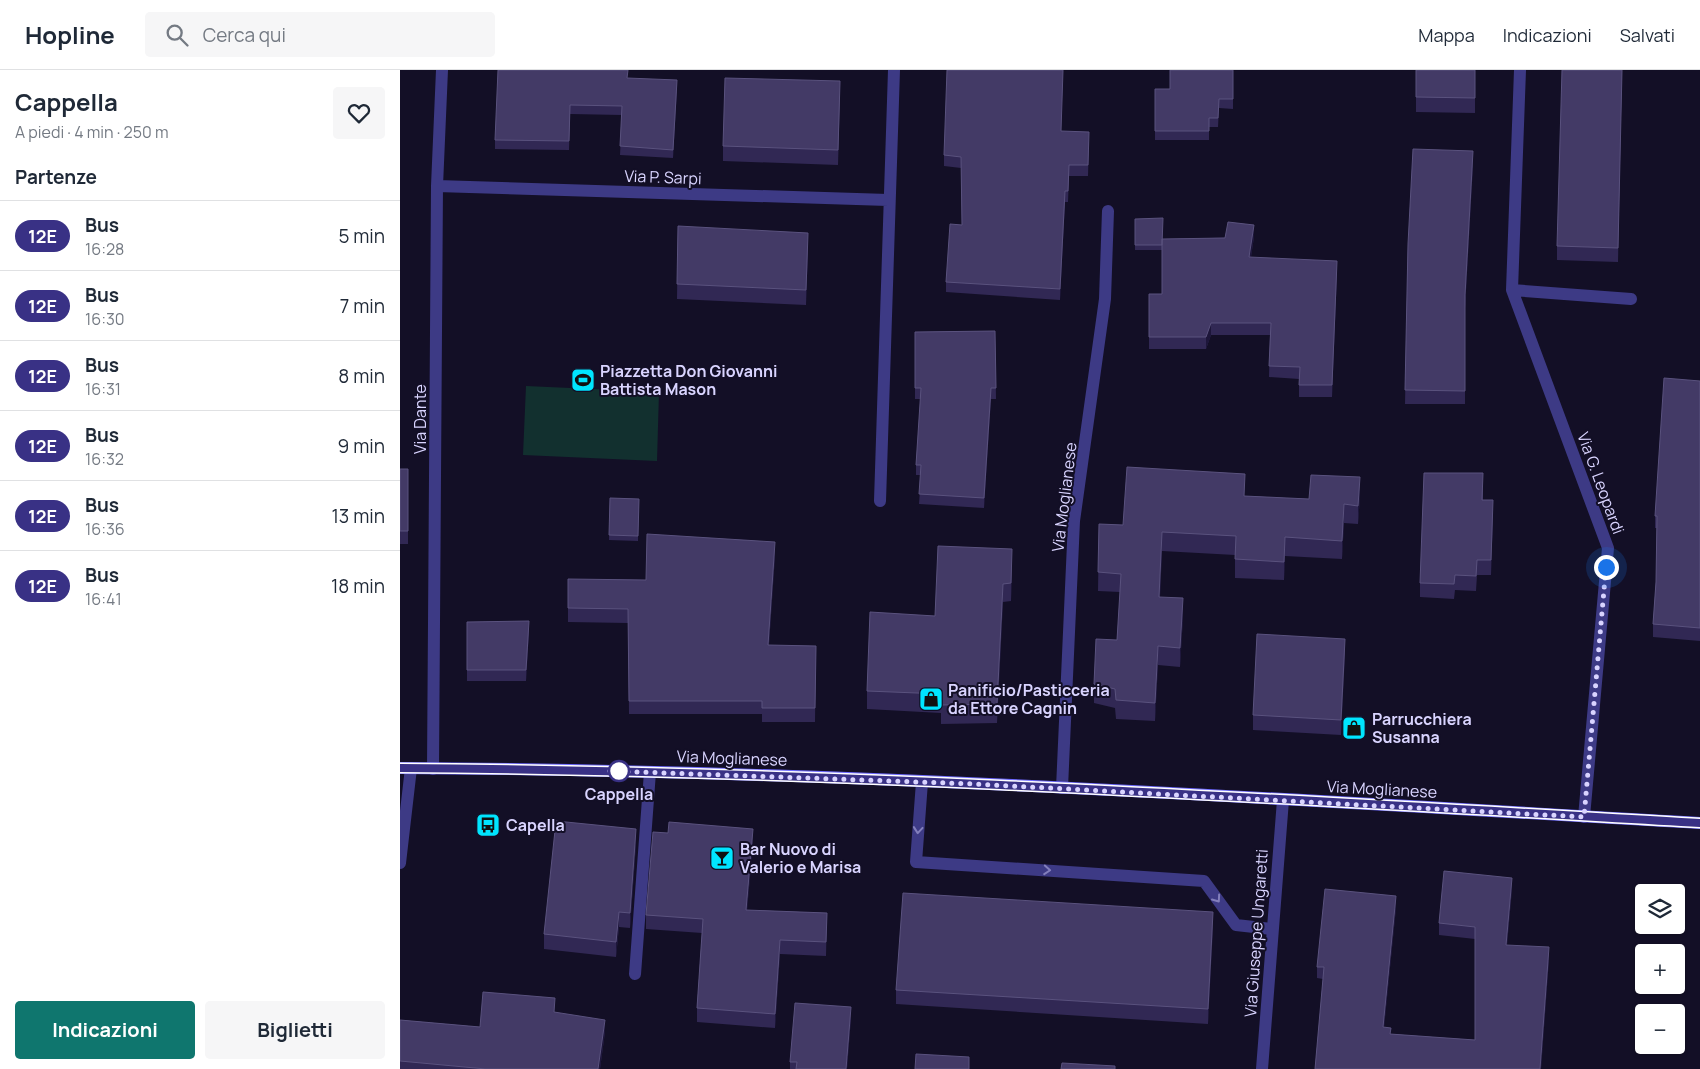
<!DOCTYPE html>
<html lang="it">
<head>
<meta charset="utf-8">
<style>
  :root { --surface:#fff; --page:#f6f6f7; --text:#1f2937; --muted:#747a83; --line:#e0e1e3; --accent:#0f766e }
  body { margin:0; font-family:Manrope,sans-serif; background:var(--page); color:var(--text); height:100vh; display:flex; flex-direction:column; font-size:19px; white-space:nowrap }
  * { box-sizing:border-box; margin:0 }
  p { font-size:16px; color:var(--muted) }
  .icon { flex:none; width:28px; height:28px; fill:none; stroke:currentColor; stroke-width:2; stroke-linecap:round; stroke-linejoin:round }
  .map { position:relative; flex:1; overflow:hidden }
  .panel { display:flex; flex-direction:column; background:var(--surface); width:400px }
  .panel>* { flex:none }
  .badge { padding:0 10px; border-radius:16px; font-size:18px; line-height:32px }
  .fabs { position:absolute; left:1235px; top:814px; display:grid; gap:10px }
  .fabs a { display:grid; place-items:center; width:50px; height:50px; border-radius:5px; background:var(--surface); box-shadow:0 1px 4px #0004; font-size:25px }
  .you { position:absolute; width:25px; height:25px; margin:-12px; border:4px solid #fff; border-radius:50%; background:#1a73e8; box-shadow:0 0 0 8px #1a73e833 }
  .map>.badge { position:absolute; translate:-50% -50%; box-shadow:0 0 0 2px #fff }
  h2 { padding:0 15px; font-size:19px; line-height:45px }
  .round { display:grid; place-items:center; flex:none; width:52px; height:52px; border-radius:5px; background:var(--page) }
  .overview { display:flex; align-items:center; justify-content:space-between; height:85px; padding:0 15px }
  h1 { font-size:24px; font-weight:700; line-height:38px }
  .cta { display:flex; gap:10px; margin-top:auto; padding:10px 15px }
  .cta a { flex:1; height:58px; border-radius:5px; background:var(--accent); color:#fff; font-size:20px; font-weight:700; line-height:58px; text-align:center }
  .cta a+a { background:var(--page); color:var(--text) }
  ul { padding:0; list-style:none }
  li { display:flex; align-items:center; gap:15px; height:70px; padding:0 15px; border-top:1px solid var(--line) }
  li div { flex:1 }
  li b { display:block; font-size:19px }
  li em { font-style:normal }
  li .badge { min-width:55px; font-weight:700; text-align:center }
  header { display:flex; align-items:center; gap:30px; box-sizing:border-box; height:70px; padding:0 25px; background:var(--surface); border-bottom:1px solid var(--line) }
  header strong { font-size:24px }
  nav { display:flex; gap:28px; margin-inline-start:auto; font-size:18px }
  .search { width:350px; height:45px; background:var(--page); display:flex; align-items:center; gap:12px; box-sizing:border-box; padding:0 18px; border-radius:5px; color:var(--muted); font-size:19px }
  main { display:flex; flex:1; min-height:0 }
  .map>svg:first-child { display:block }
  .green { fill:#12302f }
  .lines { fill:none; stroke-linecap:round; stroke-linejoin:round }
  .service { stroke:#3d3a85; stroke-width:12 }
  .minor { stroke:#3d3a85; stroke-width:12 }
  .secondary { stroke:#6f6bff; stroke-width:12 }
  .wall { fill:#312854 }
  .shaded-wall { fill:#1d163a }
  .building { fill:#433a66; stroke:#5a527e }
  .oneway { stroke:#837fbc }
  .line-casing { stroke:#fff; stroke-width:11 }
  .line { stroke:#393185; stroke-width:8 }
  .walk { stroke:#d9d4ff; stroke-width:5; stroke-dasharray:0 9 }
  .stop-dot { fill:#fff; stroke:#393185; stroke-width:2.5 }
  .labels { text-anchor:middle; stroke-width:4; stroke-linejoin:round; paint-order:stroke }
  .street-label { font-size:16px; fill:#d9d4ff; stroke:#130f26 }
  .poi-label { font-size:16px; font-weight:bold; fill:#d9d4ff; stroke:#130f26; text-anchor:start }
  .stop-label { font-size:16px; font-weight:bold; fill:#d9d4ff; stroke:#130f26 }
</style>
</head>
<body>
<header>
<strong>Hopline</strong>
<div class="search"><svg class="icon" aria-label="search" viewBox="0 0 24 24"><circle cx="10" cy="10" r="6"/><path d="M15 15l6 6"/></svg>Cerca qui</div>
<nav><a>Mappa</a><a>Indicazioni</a><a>Salvati</a></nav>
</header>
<main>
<section class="panel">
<div class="overview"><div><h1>Cappella</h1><p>A piedi · 4 min · 250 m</p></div><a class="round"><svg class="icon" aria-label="heart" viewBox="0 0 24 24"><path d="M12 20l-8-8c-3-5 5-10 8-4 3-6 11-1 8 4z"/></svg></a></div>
<h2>Partenze</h2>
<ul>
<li><span class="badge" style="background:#393185;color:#fff">12E</span><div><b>Bus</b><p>16:28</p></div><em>5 min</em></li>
<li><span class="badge" style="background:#393185;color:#fff">12E</span><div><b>Bus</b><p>16:30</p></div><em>7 min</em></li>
<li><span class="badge" style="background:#393185;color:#fff">12E</span><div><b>Bus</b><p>16:31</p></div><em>8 min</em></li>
<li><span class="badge" style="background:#393185;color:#fff">12E</span><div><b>Bus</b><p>16:32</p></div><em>9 min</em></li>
<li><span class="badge" style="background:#393185;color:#fff">12E</span><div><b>Bus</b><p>16:36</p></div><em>13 min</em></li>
<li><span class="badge" style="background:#393185;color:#fff">12E</span><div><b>Bus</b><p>16:41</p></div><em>18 min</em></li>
</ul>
<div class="cta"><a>Indicazioni</a><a>Biglietti</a></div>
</section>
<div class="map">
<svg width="1300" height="999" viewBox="0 0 1300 999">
  <rect width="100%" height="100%" fill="#130f26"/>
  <path class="green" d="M126 316 259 322 257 391 123 385Z"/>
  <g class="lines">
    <path class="service" d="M522 712 516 792 804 811 836 855 872 859
      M0 793 11 698
      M235 904 250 702"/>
    <path class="minor" d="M1120 0 1112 220 1208 478 1184 747
      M37 116 488 130
      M1112 220 1231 229
      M480 431 494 0
      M33 699 37 116 42 0
      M662 718 674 451 705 229 708 141
      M862 999 883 730"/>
    <path class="secondary" d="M0 698C434 700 867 728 1300 753"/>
  </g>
  <path class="wall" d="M833 0V39L819 38 818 57H809V70H755V19H770Z
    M1016 0H1075V43L1016 42Z
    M1222 0 1218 192 1157 190V176Z
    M228 8 277 19 273 88 220 85 222 45 170 44 169 80 95 79V70Z
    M440 26 438 95 323 91V76Z
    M661 61 689 72 688 106H669L668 132H665L660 230 546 222V212L562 155 561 98 544 96V85Z
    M1073 95 1065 239V334H1005L1008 174Z
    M735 149 763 169 854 167 851 187 937 203 932 327H899V309L869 307 870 265H811L806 279H749V224H762V180H735Z
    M278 156 408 178 406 235 277 229Z
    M595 261 596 329H591L584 438 519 434 521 405H516V395L521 329H515V262Z
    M1300 311V571L1253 567V554L1256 512 1257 458H1255V446Z
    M0 399H8V474H0Z
    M1083 418V430L1093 444 1091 505H1077L1076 521 1055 520 1054 529 1020 527V513Z
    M845 426 909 429 960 426 958 454 944 453 942 489 885 486 884 510 835 508V485L762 481 760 527 783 547 780 597 758 595 755 651 716 649 715 638 694 633V614L717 570 720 522 698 521 699 454 723 455Z
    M210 428 239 429 238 471 209 470Z
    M375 486 369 575 416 576 415 652H362V644H229L228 553 168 552V509L246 510Z
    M612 498 611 531 603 532 597 653 541 654V643L467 639V621L535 546Z
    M67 552 129 561 126 611H67Z
    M945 583 941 665 853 660V645Z
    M353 773 347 840 427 843 426 886 380 884 375 958 297 952V938L302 863 246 859V845Z
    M236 774 230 858 219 857 216 887 144 879V864Z
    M1112 819 1107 875 1149 889 1141 999H915L923 909 917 908V897L996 838 984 957 991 964 1075 970V869L1039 865V853Z
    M813 857 808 954 496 934V920Z
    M155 943 205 962 200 999H0V950L80 957Z
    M451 948 447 999H390V992Z"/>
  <path class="shaded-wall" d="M277 10V19L273 88V80Z
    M1073 81V95L1065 239V334V225Z
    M665 121V132L660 230V219Z
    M854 155V167L849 199V187Z
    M408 163V178L406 235V220Z
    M937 191V203L932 327V315Z
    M811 253V265L806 279V267Z
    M591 318V329L584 438V428Z
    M960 407V426L958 454V436Z
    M1093 430V444L1091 505V490Z
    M944 434V453L942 489V471Z
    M762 462V481L759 546V527Z
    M885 467V486L884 510V492Z
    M375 472V486L368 589V575Z
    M612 479V498L611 531V513Z
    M603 514V532L597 653V634Z
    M783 528V547L780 597V578Z
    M129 551V561L126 611V600Z
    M945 569V583L941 665V650Z
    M758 576V595L755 651V633Z
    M236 759V774L230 858V843Z
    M353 759V773L346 854V840Z
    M1112 808V819L1106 887V875Z
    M996 826V838L983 969V957Z
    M219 842V857L216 887V872Z
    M813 842V857L808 954V939Z
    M380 870V884L375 958V944Z
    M1149 877V889L1141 999H1140Z
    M451 937V948L447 999H446Z
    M205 950V962L200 999H198Z"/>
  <path class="building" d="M98 0H228L227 8 277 10 273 80 220 76 222 36 170 35 169 71 95 70Z
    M547 0H663L661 61 689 62 688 95H669L668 121H665L660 219 546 212 550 154 562 155 561 87 544 85Z
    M770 0H833V29H819L818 48H809V61H755V19H770Z
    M1016 0H1075V28L1016 27Z
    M1162 0H1222L1218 178 1157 176Z
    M325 8 440 11 438 80 323 76Z
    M1013 79 1073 81 1065 225V321L1005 320 1008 174Z
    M763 148 762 175H735V149Z
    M828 152 854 155 849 187 937 191 932 315H899L900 297 869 296 871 253H811L806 267H749V224H762V169L825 168Z
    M278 156 408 163 406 220 277 214Z
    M595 261 596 318H591L584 428 519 424 521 395H516L521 318H515V262Z
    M1264 308 1300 311V558L1253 554 1256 512 1257 446H1255Z
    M727 397 845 404 844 426 909 429 911 405 960 407 958 436 944 434 942 471 885 467 884 492 835 489 836 466 762 462 759 527 783 528 780 578 758 576 755 633 716 630 715 619 694 614 696 569 717 570 721 504 698 502 699 454 723 455Z
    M0 399H8V461H0Z
    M1024 403H1083L1082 430H1093L1091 490H1077L1076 506 1055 505 1054 514 1020 513Z
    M210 428 239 429 238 466 209 465Z
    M247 464 375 472 368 575 416 576 415 638H362V631H229L228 539 168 538V509L246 510Z
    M538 476 612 479 611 513 603 514 597 634 541 635 542 624 467 621 470 542 535 546Z
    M129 551 126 600H67V552Z
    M857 564 945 569 941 650 853 645Z
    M156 751 236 759 230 843 219 842 216 872 144 864Z
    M269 752 353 759 346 840 427 843 426 872 380 870 375 944 297 938 303 849 246 845 253 762 268 763Z
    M1044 801 1112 808 1106 875 1149 877 1140 999H915L924 897H917L925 819 996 826 983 957 991 958 990 964 1075 970V857L1039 853Z
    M503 823 813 842 808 939 496 920Z
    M83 922 155 928 154 942 205 950 198 999H86L0 991V950L80 957Z
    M395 933 451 937 446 999H396L397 992H390Z
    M516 984 569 987V999H515Z
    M662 993 715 996V999H661Z"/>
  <defs><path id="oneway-chevron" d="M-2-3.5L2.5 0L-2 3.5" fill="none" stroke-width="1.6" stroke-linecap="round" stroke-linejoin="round" transform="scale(1.25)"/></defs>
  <g class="oneway">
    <use href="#oneway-chevron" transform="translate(518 760) rotate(95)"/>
    <use href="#oneway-chevron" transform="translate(647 800) rotate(4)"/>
    <use href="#oneway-chevron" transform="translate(817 829) rotate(55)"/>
  </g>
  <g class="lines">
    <g class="line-casing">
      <path id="line" d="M0 698C434 701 867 728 1300 753"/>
    </g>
    <use href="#line" class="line"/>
    <path class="walk" d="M219 701H210L575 714 1184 747 1206 497"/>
  </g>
  <defs>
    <g id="stadium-square" transform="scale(1.25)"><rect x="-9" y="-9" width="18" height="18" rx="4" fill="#00e5ff" stroke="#130f26"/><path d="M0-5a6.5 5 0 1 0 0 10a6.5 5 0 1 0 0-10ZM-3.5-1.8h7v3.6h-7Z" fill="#111"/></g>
    <g id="shop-square" transform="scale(1.25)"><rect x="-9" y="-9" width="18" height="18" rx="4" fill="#00e5ff" stroke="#130f26"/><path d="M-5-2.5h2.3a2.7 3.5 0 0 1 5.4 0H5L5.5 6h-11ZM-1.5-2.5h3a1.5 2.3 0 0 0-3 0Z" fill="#111"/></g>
    <g id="bus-square" transform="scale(1.25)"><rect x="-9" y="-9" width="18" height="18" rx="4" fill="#00e5ff" stroke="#130f26"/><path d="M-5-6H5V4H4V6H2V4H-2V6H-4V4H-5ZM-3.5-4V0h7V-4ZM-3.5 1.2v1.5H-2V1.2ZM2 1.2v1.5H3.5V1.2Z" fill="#111"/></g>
    <g id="bar-square" transform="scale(1.25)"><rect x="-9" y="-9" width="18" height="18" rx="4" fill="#00e5ff" stroke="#130f26"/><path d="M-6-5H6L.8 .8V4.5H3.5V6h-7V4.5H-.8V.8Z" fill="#111"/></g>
  </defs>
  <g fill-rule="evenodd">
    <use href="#stadium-square" x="183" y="310"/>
    <use href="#shop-square" x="531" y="629"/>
    <use href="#shop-square" x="954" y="658"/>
    <use href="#bus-square" x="88" y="755"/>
    <use href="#bar-square" x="322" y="788"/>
  </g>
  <circle class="stop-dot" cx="219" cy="701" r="10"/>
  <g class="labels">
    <g class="street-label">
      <text transform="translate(263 107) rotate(2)" y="6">Via P. Sarpi</text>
      <text transform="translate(20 349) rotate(-90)" y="6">Via Dante</text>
      <text transform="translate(1201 413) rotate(70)" y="6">Via G. Leopardi</text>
      <text transform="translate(664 427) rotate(-83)" y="6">Via Moglianese</text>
      <text transform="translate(332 688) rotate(2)" y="6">Via Moglianese</text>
      <text transform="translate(982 719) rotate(3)" y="6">Via Moglianese</text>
      <text transform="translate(856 863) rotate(-86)" y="6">Via Giuseppe Ungaretti</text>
    </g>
    <g class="poi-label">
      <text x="200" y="307">Piazzetta Don Giovanni<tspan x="200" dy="18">Battista Mason</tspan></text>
      <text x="548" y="626">Panificio/Pasticceria<tspan x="548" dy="18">da Ettore Cagnin</tspan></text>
      <text x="972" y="655">Parrucchiera<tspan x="972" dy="18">Susanna</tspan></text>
      <text x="106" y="761">Capella</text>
      <text x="340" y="785">Bar Nuovo di<tspan x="340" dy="18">Valerio e Marisa</tspan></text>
    </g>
    <g class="stop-label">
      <text x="219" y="730">Cappella</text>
    </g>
  </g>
</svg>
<div class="fabs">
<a><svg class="icon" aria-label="layers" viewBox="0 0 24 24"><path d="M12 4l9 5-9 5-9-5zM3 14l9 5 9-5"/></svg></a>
<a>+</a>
<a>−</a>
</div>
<div class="you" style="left:1206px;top:497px"></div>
</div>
</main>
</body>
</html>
